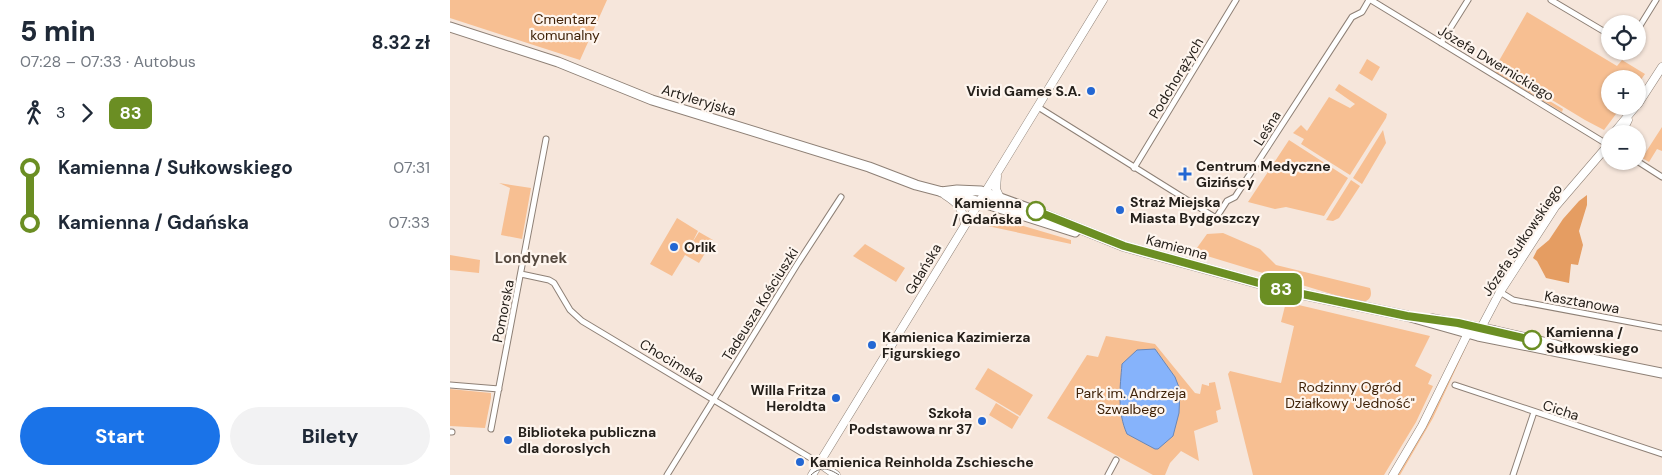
<!DOCTYPE html>
<html lang="pl">
<head>
<meta charset="utf-8">
<style>
  :root { --surface:#fff; --page:#f2f2f3; --text:#1f2937; --muted:#747a83; --accent:#1a73e8 }
  body { margin:0; font-family:"DM Sans",sans-serif; background:var(--page); color:var(--text); height:100vh; display:flex; flex-direction:column; font-size:19px; white-space:nowrap }
  * { box-sizing:border-box; margin:0 }
  p { font-size:16px; color:var(--muted) }
  .icon { flex:none; width:28px; height:28px; fill:none; stroke:currentColor; stroke-width:2; stroke-linecap:round; stroke-linejoin:round }
  .map { position:relative; flex:1; overflow:hidden }
  .side { display:flex; flex-direction:column; background:var(--surface); width:450px }
  .side>* { flex:none }
  .badge { padding:0 10px; border-radius:8px; font-size:18px; line-height:32px }
  .fabs { position:absolute; left:1151px; top:15px; display:grid; gap:10px }
  .fabs a { display:grid; place-items:center; width:45px; height:45px; border-radius:50%; background:var(--surface); box-shadow:0 1px 4px #0004; font-size:25px }
  .map>.badge { position:absolute; translate:-50% -50%; box-shadow:0 0 0 2px #fff }
  .legs { display:flex; align-items:center; gap:8px; height:55px; padding:0 20px; font-size:16px }
  .legs p { margin-inline-start:auto }
  .summary { display:flex; align-items:center; justify-content:space-between; height:85px; padding:0 20px }
  h1 { font-size:28px; font-weight:800; line-height:38px }
  .primary-button { display:flex; gap:10px; margin-top:auto; padding:10px 20px }
  .primary-button a { flex:1; height:58px; border-radius:30px; background:var(--accent); color:#fff; font-size:20px; font-weight:800; line-height:58px; text-align:center }
  .primary-button a+a { background:var(--page); color:var(--text) }
  ul { padding:0 20px; list-style:none }
  li { display:flex; align-items:center; gap:18px; height:55px; font-size:19px }
  li i { display:grid; place-items:center; width:8px; height:100%; margin:0 6px; background:currentColor }
  li i::after { content:''; width:12px; height:12px; margin:-6px; border:4px solid; border-radius:50%; background:var(--surface) }
  li p { margin-inline-start:auto }
  li:first-child i { background:linear-gradient(#0000 50%,currentColor 0) }
  li:last-child i { background:linear-gradient(currentColor 50%,#0000 0) }
  main { display:flex; flex:1; min-height:0 }
  .map>svg:first-child { display:block }
  .green { fill:#f7bf92 }
  .forest { fill:#e59d62 }
  .water { fill:#86b3fb; stroke:#6987b8 }
  .lines { fill:none; stroke-linecap:round; stroke-linejoin:round }
  .street-casing { stroke:#8e8076; stroke-width:7 }
  .secondary-casing { stroke:#8e8076; stroke-width:9 }
  .primary-casing { stroke:#8e8076; stroke-width:11 }
  .street { stroke:#fff; stroke-width:5 }
  .secondary { stroke:#fff; stroke-width:8 }
  .primary { stroke:#fff; stroke-width:9 }
  .tram { stroke:#736a63; stroke-width:1 }
  .line-1-casing { stroke:#fff; stroke-width:11 }
  .line-1 { stroke:#6b8e23; stroke-width:8 }
  .poi-dot { fill:#2367d3; stroke:#fef5ee; stroke-width:2 }
  .stop-1-dot { fill:#fff; stroke:#6b8e23; stroke-width:2.5 }
  .labels { text-anchor:middle; stroke-width:4.5; stroke-linejoin:round; paint-order:stroke }
  .park-label { font-size:14px; fill:#3f2208; stroke:#fef5ee }
  .street-label { font-size:14px; fill:#25201b; stroke:#fef5ee }
  .poi-label { font-size:14px; font-weight:bold; fill:#25201b; stroke:#fef5ee; text-anchor:start }
  .stop-label { font-size:14px; font-weight:bold; fill:#25201b; stroke:#fef5ee; text-anchor:end }
  .neighbourhood-label { font-size:15px; font-weight:bold; fill:#564a40; stroke:#fef5ee }
</style>
</head>
<body>
<main>
<section class="side">
<div class="summary"><div><h1>5 min</h1><p>07:28 – 07:33 · Autobus</p></div><b>8.32 zł</b></div>
<div class="legs"><svg class="icon" aria-label="walk" viewBox="0 0 24 24"><circle cx="13" cy="4" r="2"/><path d="M13 8l-2 6 4 7M11 14l-3 7M7 12l3-4h3l4 4"/></svg>3<svg class="icon" aria-label="forward" viewBox="0 0 24 24"><path d="M9 5l7 7-7 7"/></svg><b class="badge" style="background:#6b8e23;color:#fff">83</b></div>
<ul>
<li><i style="color:#6b8e23"></i><b>Kamienna / Sułkowskiego</b><p>07:31</p></li>
<li><i style="color:#6b8e23"></i><b>Kamienna / Gdańska</b><p>07:33</p></li>
</ul>
<div class="primary-button"><a>Start</a><a>Bilety</a></div>
</section>
<div class="map">
<svg width="1212" height="475" viewBox="0 0 1212 475">
  <rect width="100%" height="100%" fill="#f6e6db"/>
  <path class="green" d="M0 0H157L130 60 0 18Z
    M1077 12 1167 66 1172 60 1195 74 1188 84V79H1160V106H1172L1154 130 1135 120 1046 66Z
    M917 59 930 67 922 81 909 73Z
    M1046 69 1113 109 1112 112 1045 72Z
    M889 84 937 114 936 118 900 175 851 144 854 139 843 133 851 125 857 131 879 97 900 108 905 104 885 90Z
    M1212 127V151L1207 149 1199 162 1192 158Z
    M933 130 936 143 912 184 903 178Z
    M839 140 898 178 874 216 836 207 825 209 798 202Z
    M901 180 910 186 889 218 883 221 876 220Z
    M49 183 81 188 72 239 51 235 60 188Z
    M537 215 621 240V244L528 224 532 217Z
    M227 218 248 231 242 243 249 232 263 240 249 263 235 255 222 276 200 264Z
    M773 233 810 249 826 265 920 288C923 297 919 301 911 303L744 252 757 234Z
    M415 244 455 268 446 282 403 256Z
    M0 255 30 260 29 273 0 270Z
    M836 302 980 336 965 366 982 375 978 384 983 386 966 422 934 475H803L778 374 780 371 831 383 844 326 831 322Z
    M656 336 705 344 745 393 750 394 752 384 759 386V383L765 382 771 409 766 411 768 422 744 431 749 461 731 451 720 463 715 475H703L597 418 637 355 648 357Z
    M1014 347H1016L983 418 950 475H947L973 431Z
    M538 368 583 395 570 416 525 389Z
    M0 389 41 393V398L35 428 0 426Z
    M546 403 569 417 562 429 539 415Z"/>
  <path class="forest" d="M1137 195V205L1129 231 1133 245 1128 265 1121 264 1119 283 1096 278 1087 261 1083 258 1087 250 1099 240 1113 219 1129 201Z"/>
  <path class="water" d="M705 349 725 377 730 390 729 413 723 436 708 449H705L677 434C667 412 670 387 672 364L687 350Z"/>
  <g class="lines">
    <g class="street-casing">
      <path id="street" d="M921 0 1160 146
        M1101 0 1160 35
        M1188 29 1206 0
        M991 43 1018 0
        M588 107 766 218 777 201 785 197 902 17 912 12 919 0
        M1187 161 1212 177
        M684 168 786 0
        M71 274 99 280 104 283 120 310 132 321 369 463
        M1050 292 1063 300 1212 328
        M0 385 49 389
        M1005 385 1212 454
        M41 429 96 139
        M0 432H2
        M217 475 348 263 391 197
        M658 475 666 460
        M1063 475 1084 412"/>
    </g>
    <g class="secondary-casing">
      <path id="secondary" d="M1188 104 1212 67
        M1163 134 1186 106
        M1171 134 1178 120
        M547 176 546 189 550 198
        M495 195C509 204 512 208 515 224
        M1031 328 1050 292 1105 207 1160 143
        M369 463 386 475
        M362 475 653 0
        M943 475 972 426 1018 333"/>
    </g>
    <g class="primary-casing">
      <path id="primary" d="M0 27 108 62 202 100 419 167 466 185 527 201 625 232
        M491 192 507 190 531 191 586 211 673 246 837 291 957 316 1028 336 1212 373
        M982 319 1045 331 1106 345 1125 351"/>
    </g>
    <use href="#street" class="street"/>
    <use href="#secondary" class="secondary"/>
    <use href="#primary" class="primary"/>
    <path class="tram" d="M361 475C370 466 379 468 389 475"/>
  </g>
  <g class="lines">
    <g class="line-1-casing">
      <path id="line-1" d="M586 211 674 246 838 291 957 316 1008 323 1082 340"/>
    </g>
    <use href="#line-1" class="line-1"/>
  </g>
  <g class="poi-dot">
    <circle cx="641" cy="91" r="5"/>
    <path d="M732.5 166.5h5v5h5v5h-5v5h-5v-5h-5v-5h5z"/>
    <circle cx="670" cy="210" r="5"/>
    <circle cx="224" cy="247" r="5"/>
    <circle cx="422" cy="345" r="5"/>
    <circle cx="386" cy="398" r="5"/>
    <circle cx="532" cy="421" r="5"/>
    <circle cx="58" cy="440" r="5"/>
    <circle cx="350" cy="462" r="5"/>
  </g>
  <g class="stop-1-dot">
    <circle cx="586" cy="211" r="9"/>
    <circle cx="1082" cy="340" r="9"/>
  </g>
  <g class="labels">
    <g class="park-label">
      <text x="115" y="24">Cmentarz<tspan x="115" dy="16">komunalny</tspan></text>
      <text x="900" y="392">Rodzinny Ogród<tspan x="900" dy="16">Działkowy "Jedność"</tspan></text>
      <text x="681" y="398">Park im. Andrzeja<tspan x="681" dy="16">Szwalbego</tspan></text>
    </g>
    <g class="street-label">
      <text transform="translate(1046 63) rotate(31)" y="5">Józefa Dwernickiego</text>
      <text transform="translate(726 78) rotate(-59)" y="5">Podchorążych</text>
      <text transform="translate(249 100) rotate(17)" y="5">Artyleryjska</text>
      <text transform="translate(817 128) rotate(-58)" y="5">Leśna</text>
      <text transform="translate(1072 240) rotate(-56)" y="5">Józefa Sułkowskiego</text>
      <text transform="translate(727 247) rotate(15)" y="5">Kamienna</text>
      <text transform="translate(473 269) rotate(-59)" y="5">Gdańska</text>
      <text transform="translate(1132 302) rotate(10)" y="5">Kasztanowa</text>
      <text transform="translate(310 304) rotate(-58)" y="5">Tadeusza Kościuszki</text>
      <text transform="translate(53 311) rotate(-79)" y="5">Pomorska</text>
      <text transform="translate(222 361) rotate(31)" y="5">Chocimska</text>
      <text transform="translate(1111 410) rotate(18)" y="5">Cicha</text>
    </g>
    <g class="poi-label">
      <text x="631" y="96" text-anchor="end">Vivid Games S.A.</text>
      <text x="746" y="171">Centrum Medyczne<tspan x="746" dy="16">Gizińscy</tspan></text>
      <text x="680" y="207">Straż Miejska<tspan x="680" dy="16">Miasta Bydgoszczy</tspan></text>
      <text x="234" y="252">Orlik</text>
      <text x="432" y="342">Kamienica Kazimierza<tspan x="432" dy="16">Figurskiego</tspan></text>
      <text x="376" y="395" text-anchor="end">Willa Fritza<tspan x="376" dy="16">Heroldta</tspan></text>
      <text x="522" y="418" text-anchor="end">Szkoła<tspan x="522" dy="16">Podstawowa nr 37</tspan></text>
      <text x="68" y="437">Biblioteka publiczna<tspan x="68" dy="16">dla doroslych</tspan></text>
      <text x="360" y="467">Kamienica Reinholda Zschiesche</text>
    </g>
    <g class="stop-label">
      <text x="572" y="208">Kamienna<tspan x="572" dy="16">/ Gdańska</tspan></text>
      <text x="1096" y="337" text-anchor="start">Kamienna /<tspan x="1096" dy="16">Sułkowskiego</tspan></text>
    </g>
    <g class="neighbourhood-label">
      <text x="81" y="263">Londynek</text>
    </g>
  </g>
</svg>
<div class="fabs">
<a><svg class="icon" aria-label="locate" viewBox="0 0 24 24"><circle cx="12" cy="12" r="6"/><path d="M12 2v4M12 18v4M2 12h4M18 12h4"/></svg></a>
<a>+</a>
<a>−</a>
</div>
<b class="badge" style="left:831px;top:289px;background:#6b8e23;color:#fff">83</b>
</div>
</main>
</body>
</html>
